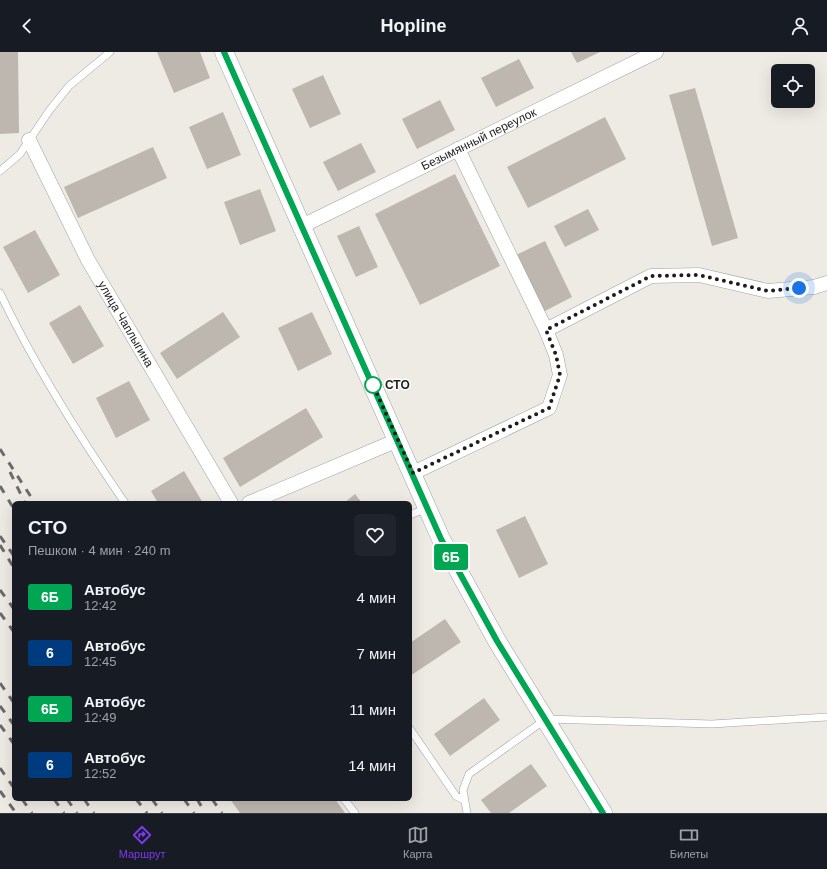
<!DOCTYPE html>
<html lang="ru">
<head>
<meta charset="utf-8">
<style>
  :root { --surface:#171b24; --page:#20242c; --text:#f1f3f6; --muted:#9ea1a6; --line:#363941; --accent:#7c3aed }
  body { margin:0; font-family:Helvetica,sans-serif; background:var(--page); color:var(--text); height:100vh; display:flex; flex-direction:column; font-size:15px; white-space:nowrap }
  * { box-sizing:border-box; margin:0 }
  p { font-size:13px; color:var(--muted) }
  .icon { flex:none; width:22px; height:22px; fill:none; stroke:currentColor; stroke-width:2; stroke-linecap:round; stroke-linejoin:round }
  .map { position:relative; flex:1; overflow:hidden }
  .details { position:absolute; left:12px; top:449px; width:400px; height:300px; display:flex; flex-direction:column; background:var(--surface); border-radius:6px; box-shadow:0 4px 16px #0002 }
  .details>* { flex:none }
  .badge { padding:0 8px; border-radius:3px; font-size:14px; line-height:26px }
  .tools { position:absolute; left:771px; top:12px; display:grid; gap:8px }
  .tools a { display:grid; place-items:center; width:44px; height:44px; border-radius:6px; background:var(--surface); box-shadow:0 4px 16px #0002; font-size:20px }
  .you { position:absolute; width:20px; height:20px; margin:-10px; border:3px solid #fff; border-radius:50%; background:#1a73e8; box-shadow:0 0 0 6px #1a73e833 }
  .map>.badge { position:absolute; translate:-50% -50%; box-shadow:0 0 0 2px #fff }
  .round { display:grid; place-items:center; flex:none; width:42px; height:42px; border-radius:6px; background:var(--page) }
  .headline { display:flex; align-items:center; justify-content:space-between; height:68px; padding:0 16px }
  h1 { font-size:19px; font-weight:800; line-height:30px }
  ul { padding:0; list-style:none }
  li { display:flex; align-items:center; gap:12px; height:56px; padding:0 16px }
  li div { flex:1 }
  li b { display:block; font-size:15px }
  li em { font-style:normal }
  li .badge { min-width:44px; font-weight:700; text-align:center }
  header { display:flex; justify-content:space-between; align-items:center; height:52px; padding:0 16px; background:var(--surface); font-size:18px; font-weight:800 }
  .dock { display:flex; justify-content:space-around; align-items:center; height:56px; border-top:1px solid var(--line); background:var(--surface); font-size:11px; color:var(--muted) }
  .dock a { display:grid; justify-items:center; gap:2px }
  .dock .selected { color:var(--accent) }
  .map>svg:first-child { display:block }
  .building { fill:#bdb7b0 }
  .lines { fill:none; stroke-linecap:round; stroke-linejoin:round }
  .service-casing { stroke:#a1a1a1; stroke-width:8 }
  .minor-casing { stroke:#a1a1a1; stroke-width:15 }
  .tertiary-casing { stroke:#a1a1a1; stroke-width:19 }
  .service { stroke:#fff; stroke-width:7 }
  .minor { stroke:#fff; stroke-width:14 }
  .tertiary { stroke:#fff; stroke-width:18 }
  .rail { stroke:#6b6b6b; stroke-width:3; stroke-dasharray:8 8; stroke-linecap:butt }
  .line-casing { stroke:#fff; stroke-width:9 }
  .line { stroke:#00a651; stroke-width:6 }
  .walk { stroke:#1d1d1d; stroke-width:4; stroke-dasharray:0 7.2 }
  .stop-dot { fill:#fff; stroke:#00a651; stroke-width:2 }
  .labels { text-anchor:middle; stroke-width:3; stroke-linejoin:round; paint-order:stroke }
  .street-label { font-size:12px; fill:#1d1d1d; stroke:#fff }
  .stop-label { font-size:12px; font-weight:bold; fill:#1d1d1d; stroke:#fff; text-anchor:start }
</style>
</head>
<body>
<header><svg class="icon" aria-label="back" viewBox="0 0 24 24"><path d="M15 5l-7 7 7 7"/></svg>Hopline<svg class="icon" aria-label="person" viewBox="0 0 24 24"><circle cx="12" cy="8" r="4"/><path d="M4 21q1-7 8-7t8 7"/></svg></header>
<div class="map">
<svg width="827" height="761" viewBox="0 0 827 761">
  <rect width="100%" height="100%" fill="#edebe3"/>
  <path class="building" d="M0 0H18L19 81 0 82Z
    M157 0H200L210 26 174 41Z
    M571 0H600L577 11Z
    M519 7 534 36 496 55 481 26Z
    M323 23 341 62 310 76 292 37Z
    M695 36 738 186 712 194 669 43Z
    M440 48 455 78 417 97 402 67Z
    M223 60 241 103 207 117 189 75Z
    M605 65 626 107 528 156 507 115Z
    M361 91 376 120 338 139 323 110Z
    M153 95 167 126 78 166 64 135Z
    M455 122 500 214 420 253 375 162Z
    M260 137 276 179 240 193 224 150Z
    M588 157 599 178 565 195 554 174Z
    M359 174 378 215 356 225 337 184Z
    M35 178 60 223 28 241 3 195Z
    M545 189 572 245 543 260 516 203Z
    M80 253 104 294 73 312 49 271Z
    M223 260 240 285 177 327 160 301Z
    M312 260 332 302 298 319 278 276Z
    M129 329 150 368 116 386 96 346Z
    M306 356 323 385 240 435 223 406Z
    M184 419 203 451H158L151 439Z
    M355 442 362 451H344Z
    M525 464 548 512 519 526 496 478Z
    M445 567 461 590 410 624V591Z
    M484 646 500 668 450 704 434 682Z
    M531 712 547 734 509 761H491L481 748Z
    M230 747H335L345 761H240Z"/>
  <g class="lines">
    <g class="service-casing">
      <path id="service" d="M0 119 20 102 49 59 69 34 110 0
        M0 241C35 315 79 384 125 451
        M410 463 427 456
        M410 677 456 744 464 748
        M344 747 355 761
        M467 761 463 738 469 722 546 667 712 672 827 665"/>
    </g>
    <g class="minor-casing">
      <g id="minor">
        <path id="s1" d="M29 88 88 208 231 451"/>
        <path d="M458 97 546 278"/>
        <path id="s2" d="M302 174 656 0"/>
        <path d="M413 421 549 356 560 323 556 303 546 278 651 224 699 223 768 239 814 235 827 231"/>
        <path d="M249 451 398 388"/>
      </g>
    </g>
    <g class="tertiary-casing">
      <path id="tertiary" d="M224 0 441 487 497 589 603 761"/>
    </g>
    <use href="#service" class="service"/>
    <use href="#minor" class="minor"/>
    <use href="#tertiary" class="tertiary"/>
    <path class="rail" d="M0 397 35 451
      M10 420 25 451
      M0 434 14 457
      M0 484 14 504
      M0 493 14 516
      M0 538 14 557
      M0 561 14 580
      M0 631 14 651
      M0 654 14 673
      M0 673 14 692
      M0 716 14 736
      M0 739 16 761
      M22 747 32 761
      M54 747 64 761
      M67 747 77 761
      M84 747 94 761
      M136 747 147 761
      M152 747 162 761
      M184 747 194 761
      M197 747 203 757
      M212 747 222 761"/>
  </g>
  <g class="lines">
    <g class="line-casing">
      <path id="line" d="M224 0 441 487 497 589 603 761"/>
    </g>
    <use href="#line" class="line"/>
    <path class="walk" d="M373 333 372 331 413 421 549 356 560 323 556 303 546 278 651 224 699 223 768 239 799 236"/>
  </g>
  <circle class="stop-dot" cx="373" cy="333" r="8"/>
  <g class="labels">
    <g class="street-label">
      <text dy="4" stroke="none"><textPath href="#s2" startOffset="197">Безымянный переулок</textPath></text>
      <text dy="4" stroke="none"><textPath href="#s1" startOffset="208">улица Чаплыгина</textPath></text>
    </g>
    <g class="stop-label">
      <text x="385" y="337">СТО</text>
    </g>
  </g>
</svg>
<div class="tools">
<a><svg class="icon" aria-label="locate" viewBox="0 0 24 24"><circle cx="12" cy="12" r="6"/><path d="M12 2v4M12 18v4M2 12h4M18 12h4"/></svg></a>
</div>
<div class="you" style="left:799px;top:236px"></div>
<b class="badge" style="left:451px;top:505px;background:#00a651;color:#fff">6Б</b>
<section class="details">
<div class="headline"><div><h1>СТО</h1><p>Пешком · 4 мин · 240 m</p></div><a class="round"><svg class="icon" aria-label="heart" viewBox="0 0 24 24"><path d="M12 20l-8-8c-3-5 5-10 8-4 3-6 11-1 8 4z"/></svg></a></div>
<ul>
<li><span class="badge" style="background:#00a651;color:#fff">6Б</span><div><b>Автобус</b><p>12:42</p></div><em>4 мин</em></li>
<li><span class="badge" style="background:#003b80;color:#fff">6</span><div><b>Автобус</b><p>12:45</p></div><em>7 мин</em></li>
<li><span class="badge" style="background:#00a651;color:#fff">6Б</span><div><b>Автобус</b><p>12:49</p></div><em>11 мин</em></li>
<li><span class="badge" style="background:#003b80;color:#fff">6</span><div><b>Автобус</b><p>12:52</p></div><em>14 мин</em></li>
</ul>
</section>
</div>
<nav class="dock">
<a class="selected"><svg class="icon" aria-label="directions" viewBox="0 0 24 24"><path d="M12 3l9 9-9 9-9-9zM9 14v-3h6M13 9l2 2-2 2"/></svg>Маршрут</a>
<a><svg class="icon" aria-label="map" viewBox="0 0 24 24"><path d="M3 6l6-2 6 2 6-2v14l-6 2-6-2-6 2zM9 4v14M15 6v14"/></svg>Карта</a>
<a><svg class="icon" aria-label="tickets" viewBox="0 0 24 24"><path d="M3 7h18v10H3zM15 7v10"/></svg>Билеты</a>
</nav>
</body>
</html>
